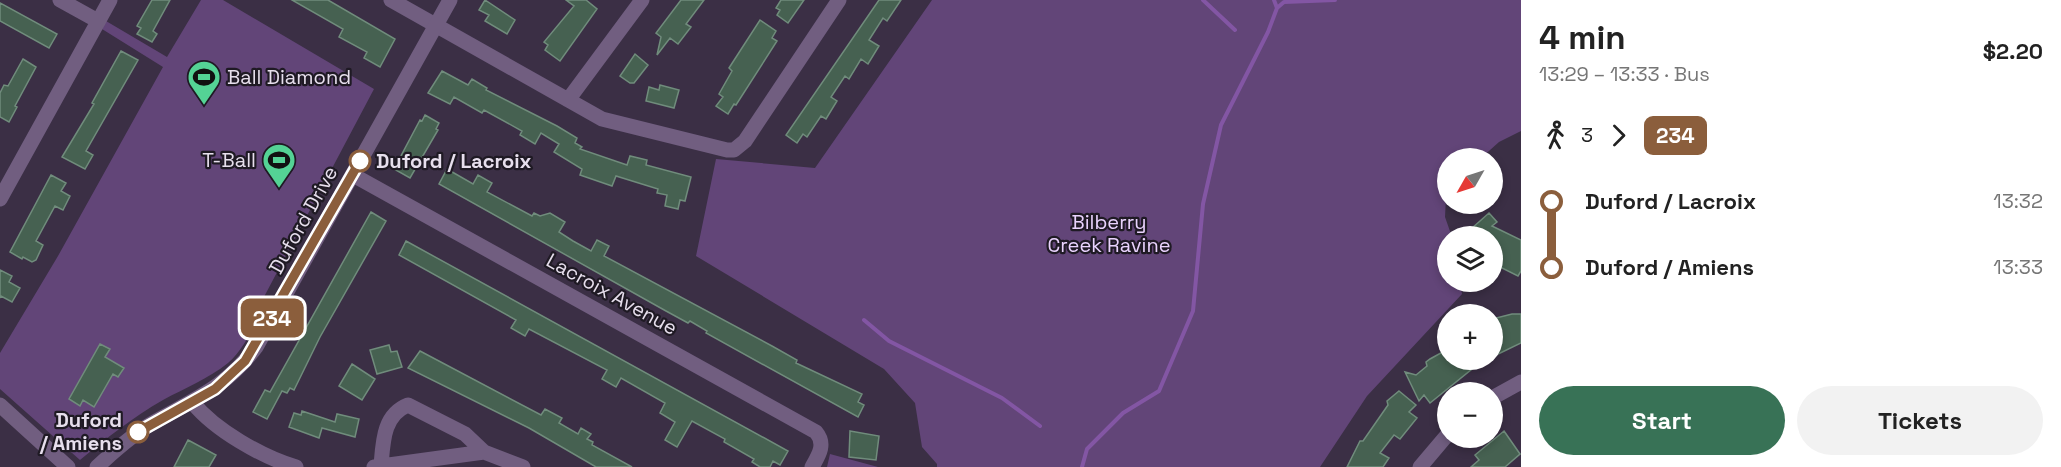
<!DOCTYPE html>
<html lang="en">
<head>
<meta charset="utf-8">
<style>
  :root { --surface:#fff; --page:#f2f2f2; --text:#222; --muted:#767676; --accent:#387256 }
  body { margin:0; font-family:"Space Grotesk",sans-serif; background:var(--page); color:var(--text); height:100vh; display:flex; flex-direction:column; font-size:22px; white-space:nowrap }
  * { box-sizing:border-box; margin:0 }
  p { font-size:20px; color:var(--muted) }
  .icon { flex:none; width:33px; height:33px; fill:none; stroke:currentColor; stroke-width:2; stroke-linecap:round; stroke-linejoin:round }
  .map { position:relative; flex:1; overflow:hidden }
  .drawer { display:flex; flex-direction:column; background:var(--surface); width:540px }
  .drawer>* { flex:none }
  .badge { padding:0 12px; border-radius:9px; font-size:21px; line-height:39px }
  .needle { width:39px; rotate:231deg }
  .fabs { position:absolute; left:1437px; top:148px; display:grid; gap:12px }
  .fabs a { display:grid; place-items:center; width:66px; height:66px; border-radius:50%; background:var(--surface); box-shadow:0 3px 9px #0003; font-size:30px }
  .map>.badge { position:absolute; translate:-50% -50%; box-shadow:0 0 0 3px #fff }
  .legs { display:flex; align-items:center; gap:9px; height:66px; padding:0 18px; font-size:20px }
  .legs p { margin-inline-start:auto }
  .summary { display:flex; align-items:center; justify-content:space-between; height:102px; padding:0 18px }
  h1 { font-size:33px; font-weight:700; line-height:45px }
  .cta { display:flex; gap:12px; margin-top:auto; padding:12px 18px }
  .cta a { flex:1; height:69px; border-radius:36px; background:var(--accent); color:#fff; font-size:24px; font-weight:700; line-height:69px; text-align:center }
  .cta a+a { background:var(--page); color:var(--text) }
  ul { padding:0 18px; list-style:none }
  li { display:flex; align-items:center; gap:21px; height:66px; font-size:22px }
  li i { display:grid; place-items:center; width:9px; height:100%; margin:0 8px; background:currentColor }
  li i::after { content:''; width:15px; height:15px; margin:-8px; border:4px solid; border-radius:50%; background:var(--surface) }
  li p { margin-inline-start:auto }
  li:first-child i { background:linear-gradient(#0000 50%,currentColor 0) }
  li:last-child i { background:linear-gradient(currentColor 50%,#0000 0) }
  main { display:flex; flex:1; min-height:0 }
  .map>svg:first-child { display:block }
  .green { fill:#624578 }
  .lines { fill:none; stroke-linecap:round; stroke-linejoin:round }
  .stream { stroke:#8356a4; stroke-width:4 }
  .building { fill:#466151; stroke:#708c7c; stroke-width:1.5 }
  .minor { stroke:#715e80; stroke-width:15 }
  .tertiary { stroke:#715e80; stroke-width:15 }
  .line-1-casing { stroke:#fff; stroke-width:14 }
  .line-1 { stroke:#8b5e3c; stroke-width:9 }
  .stop-1-dot { fill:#fff; stroke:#8b5e3c; stroke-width:3 }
  .labels { text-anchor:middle; stroke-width:4.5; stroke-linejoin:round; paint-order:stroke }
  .poi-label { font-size:20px; fill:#e7dfed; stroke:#1f1a24; text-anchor:start }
  .stop-label { font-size:20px; font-weight:bold; fill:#e7dfed; stroke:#1f1a24; text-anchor:start }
  .street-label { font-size:20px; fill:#e7dfed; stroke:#1f1a24 }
  .park-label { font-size:20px; fill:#ead3fe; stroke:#1f1a24 }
</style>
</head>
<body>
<main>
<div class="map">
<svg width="1521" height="467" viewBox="0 0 1521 467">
  <rect width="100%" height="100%" fill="#3b2f45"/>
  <path class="green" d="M201 0H223L374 89 256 312 260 317C250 333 242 351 228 363 208 379 185 388 163 400 133 417 107 438 80 460L0 389V353L58 256 163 67 102 29 106 21 167 57Z
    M932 0H1521V131L1499 142 1480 159H1448L1445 217 1452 237H1448V282H1460L1462 294 1367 396 1320 467H937V464L922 447 915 403 884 369 696 256 716 159 815 168Z
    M830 454 878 467H827Z"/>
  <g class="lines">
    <path class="stream" d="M1203 0 1235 30
      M1277 8 1284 2 1335 0
      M864 320 889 341 1002 398 1040 426
      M1082 467 1087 449 1123 413 1159 391 1193 311 1203 204 1221 125 1268 32 1277 8 1274 0"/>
  </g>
  <path class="building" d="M152 0H170L153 31 157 34 152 42 137 34 141 28 137 26Z
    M292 0H328L395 39 380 67 364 58 367 52 339 37 343 29Z
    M485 0 515 20 507 34 485 21 489 15 479 10Z
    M566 0H586L597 9 560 61 545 50 548 45 544 42 574 6Z
    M681 0H704L686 24 691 27 678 44 670 38 657 55 661 37 656 33Z
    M781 0H804L788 23 777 15 780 10 776 8Z
    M879 0H901L887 21 883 18 869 40 879 46 868 64 861 59 849 79 845 76 831 97 837 101 826 119 821 116 807 137 803 134 797 143 786 135Z
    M0 3 57 34 49 48 0 21Z
    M760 20 776 31 772 38 777 41 736 105 734 104 728 114 716 106 723 97 719 94 732 71 729 68Z
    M121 51 138 60 86 151 93 155 85 169 62 157 94 104 92 103Z
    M635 54 648 65 634 83H630L620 76Z
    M23 59 36 67 15 106 17 107 9 122 0 117V93L4 85 8 86Z
    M442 71 468 85 472 79 487 88 486 90 557 126 577 138 575 143 582 147 580 149 627 165 630 156 647 160 646 165 691 177 685 201 680 200 678 209 665 206 667 195 657 193 658 189 616 176 612 186 580 175 582 169 554 152 559 144 541 133 535 144 520 135 522 131 484 110 482 113 454 97 450 104 428 93Z
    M660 85 679 90 674 108 646 101 649 87 659 90Z
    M425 115 439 123 436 129 438 130 410 178 394 169 420 120 422 121Z
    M447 169 473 184 478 175 492 183 487 192 532 216 534 213 540 216 550 213 565 222 559 232 573 241 591 251 597 240 609 246 604 256 772 346 797 360 796 363 862 394 858 402 864 405 858 417 706 333 707 331 690 321 688 323 666 311 439 184Z
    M51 175 66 183 61 191 70 196 63 210 55 206 36 241 43 245 36 260 32 262 23 257 22 259 10 252Z
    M371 212 386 221 320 337 294 390 290 388 287 393 282 391 267 419 253 412 265 390 270 392Z
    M1489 213 1497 222 1492 226 1521 240V271L1518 276 1492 263V237H1462Z
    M406 241 788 451 780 465 773 461 770 467H760L752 462 754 459 724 442 725 439 692 421 677 447 665 440 675 422 660 413 665 403 621 378 616 387 602 379 607 370 529 329 525 336 511 328 516 320 399 255Z
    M0 270 12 276 9 282 20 288 12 302 1 296 0 298Z
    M1512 314H1521V343L1492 357V319Z
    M100 344 110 349 105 357 124 368 118 377 113 374 94 407 83 400 80 406 69 399Z
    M389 345 391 352 397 351 402 367 377 374 370 350Z
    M1448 349V360H1466L1472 369 1430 403 1424 395 1419 401 1405 372 1416 375 1427 366 1426 362 1430 359Z
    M420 351 541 415 545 409 562 418 559 423 578 434 581 428 591 434 587 439 593 442 592 445 632 467H596L529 428 408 368Z
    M352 364 375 379 362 400 339 386Z
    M1399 391 1416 405 1409 412 1417 418 1400 439 1394 435 1380 453 1389 458 1383 467H1347L1360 441H1363L1388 405 1387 401Z
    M302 411 335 422 337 414 359 419 355 437 322 428 319 438 289 427 294 413 301 415Z
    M850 431 879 436 876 460 849 457Z
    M1504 431 1520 454 1505 467H1471L1479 460 1475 455Z
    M188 440 216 455 209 467H174Z"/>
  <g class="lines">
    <path class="minor" d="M60 0 98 21
      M391 0 602 119 727 150H734L745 141 839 0
      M568 100 642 0
      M353 175 816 432C826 444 819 455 812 467
      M0 199 110 0
      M193 403C215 430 262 457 296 467
      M381 466C383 442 383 415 408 405L465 434 484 452
      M374 467 484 452 523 467"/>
    <path class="tertiary" d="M1492 398 1521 382
      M0 405 68 467
      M97 467C115 450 134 433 156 421 197 398 227 386 256 347L450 0
      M1420 467 1448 434"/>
  </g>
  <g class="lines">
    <g class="line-1-casing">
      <path id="line-1" d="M138 432 215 389 245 361 360 161"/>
    </g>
    <use href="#line-1" class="line-1"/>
  </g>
  <defs>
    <g id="stadium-pin" transform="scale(1.725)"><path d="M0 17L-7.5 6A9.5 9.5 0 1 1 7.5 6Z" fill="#54d395" stroke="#1f1a24"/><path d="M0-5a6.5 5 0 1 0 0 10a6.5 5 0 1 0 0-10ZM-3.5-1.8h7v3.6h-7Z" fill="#111"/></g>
  </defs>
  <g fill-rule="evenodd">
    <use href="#stadium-pin" x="204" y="77"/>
    <use href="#stadium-pin" x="279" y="160"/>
  </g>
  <g class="stop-1-dot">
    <circle cx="360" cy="161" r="10"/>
    <circle cx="138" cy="432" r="10"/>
  </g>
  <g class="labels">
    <g class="poi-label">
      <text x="227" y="84">Ball Diamond</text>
      <text x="256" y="167" text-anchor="end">T-Ball</text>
    </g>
    <g class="stop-label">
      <text x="376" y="168">Duford / Lacroix</text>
      <text x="122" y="427" text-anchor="end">Duford<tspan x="122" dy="23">/ Amiens</tspan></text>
    </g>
    <g class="street-label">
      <text transform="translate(303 220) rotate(-61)" y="7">Duford Drive</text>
      <text transform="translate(612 294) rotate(29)" y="7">Lacroix Avenue</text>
    </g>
    <g class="park-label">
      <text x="1109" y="229">Bilberry<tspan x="1109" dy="23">Creek Ravine</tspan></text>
    </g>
  </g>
</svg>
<div class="fabs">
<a><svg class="needle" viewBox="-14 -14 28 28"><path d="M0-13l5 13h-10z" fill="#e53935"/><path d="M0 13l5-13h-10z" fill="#767676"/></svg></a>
<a><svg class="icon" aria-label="layers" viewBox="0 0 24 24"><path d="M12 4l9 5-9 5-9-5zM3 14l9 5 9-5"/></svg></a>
<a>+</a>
<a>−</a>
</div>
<b class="badge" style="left:272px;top:318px;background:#8b5e3c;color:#fff">234</b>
</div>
<section class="drawer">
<div class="summary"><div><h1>4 min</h1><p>13:29 – 13:33 · Bus</p></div><b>$2.20</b></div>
<div class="legs"><svg class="icon" aria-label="walk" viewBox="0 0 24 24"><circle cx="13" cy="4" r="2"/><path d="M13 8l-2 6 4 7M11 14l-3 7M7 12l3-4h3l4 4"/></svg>3<svg class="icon" aria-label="forward" viewBox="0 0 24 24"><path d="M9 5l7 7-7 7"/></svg><b class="badge" style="background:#8b5e3c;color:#fff">234</b></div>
<ul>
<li><i style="color:#8b5e3c"></i><b>Duford / Lacroix</b><p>13:32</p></li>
<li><i style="color:#8b5e3c"></i><b>Duford / Amiens</b><p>13:33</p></li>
</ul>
<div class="cta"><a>Start</a><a>Tickets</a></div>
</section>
</main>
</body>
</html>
